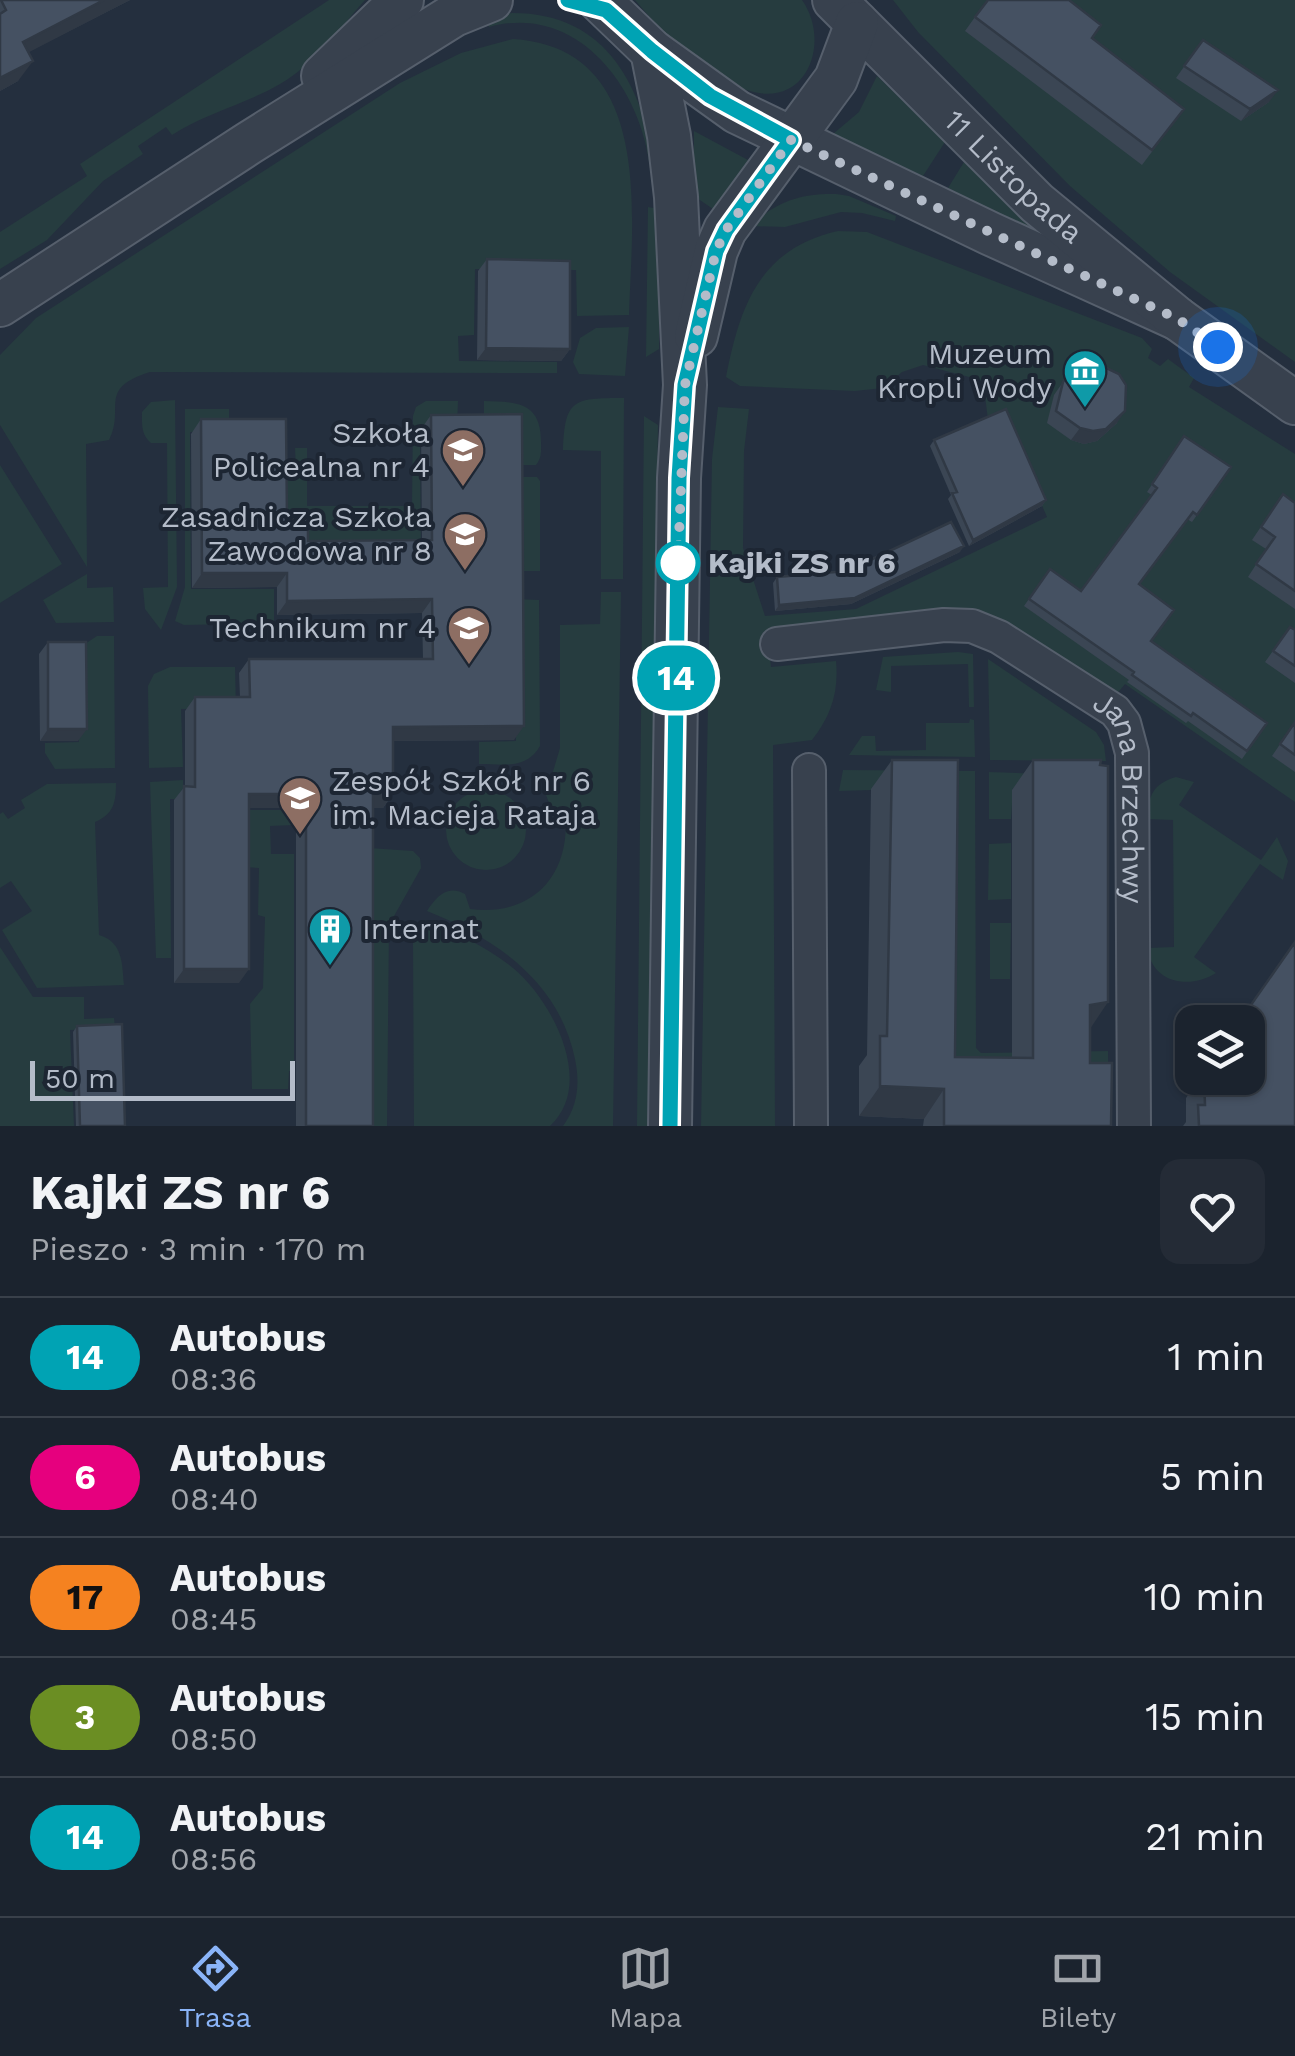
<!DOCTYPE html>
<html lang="pl">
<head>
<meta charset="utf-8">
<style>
  :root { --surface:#1b232e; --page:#242b36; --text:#f1f3f6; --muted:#a0a4aa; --line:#39404a; --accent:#8ab4f8 }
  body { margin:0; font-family:"Work Sans",sans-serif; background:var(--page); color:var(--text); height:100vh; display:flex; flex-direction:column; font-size:38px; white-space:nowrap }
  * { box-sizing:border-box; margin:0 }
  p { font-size:32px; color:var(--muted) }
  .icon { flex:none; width:55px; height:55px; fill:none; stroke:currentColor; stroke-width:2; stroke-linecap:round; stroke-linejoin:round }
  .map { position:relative; height:1126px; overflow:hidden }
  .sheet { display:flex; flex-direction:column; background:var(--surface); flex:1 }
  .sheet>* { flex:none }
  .badge { padding:0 20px; border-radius:32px; font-size:35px; line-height:65px }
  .fabs { position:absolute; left:1175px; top:1005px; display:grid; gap:20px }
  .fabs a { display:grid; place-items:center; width:90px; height:90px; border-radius:20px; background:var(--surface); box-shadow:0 2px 8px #0004,0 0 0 2px var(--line); font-size:50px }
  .scale { position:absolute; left:30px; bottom:25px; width:265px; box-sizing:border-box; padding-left:10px; border:5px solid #b4bcc9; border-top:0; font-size:28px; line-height:35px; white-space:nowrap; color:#b4bcc9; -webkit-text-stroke:8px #1d2633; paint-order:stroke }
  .you { position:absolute; width:50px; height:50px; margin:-25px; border:8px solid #fff; border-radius:50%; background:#1a73e8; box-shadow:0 0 0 15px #1a73e833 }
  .map>.badge { position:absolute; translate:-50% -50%; box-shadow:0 0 0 5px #fff }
  .round { display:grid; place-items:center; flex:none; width:105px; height:105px; border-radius:20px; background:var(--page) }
  .summary { display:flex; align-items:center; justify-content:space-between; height:170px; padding:0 30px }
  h1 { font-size:48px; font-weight:700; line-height:75px }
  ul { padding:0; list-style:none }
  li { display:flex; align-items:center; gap:30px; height:120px; padding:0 30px; border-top:2px solid var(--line) }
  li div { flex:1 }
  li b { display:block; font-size:38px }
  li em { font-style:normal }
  li .badge { min-width:110px; font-weight:700; text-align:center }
  .menu { display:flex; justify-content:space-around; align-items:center; height:140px; border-top:2px solid var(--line); background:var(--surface); font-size:28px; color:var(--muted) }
  .menu a { display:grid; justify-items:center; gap:5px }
  .menu .current { color:var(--accent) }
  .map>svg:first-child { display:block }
  .green { fill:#263c3f }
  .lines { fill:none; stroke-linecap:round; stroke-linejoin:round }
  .minor-casing { stroke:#565f6c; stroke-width:36 }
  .tertiary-casing { stroke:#565f6c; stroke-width:46 }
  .minor { stroke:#38414e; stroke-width:32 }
  .tertiary { stroke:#38414e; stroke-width:42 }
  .wall { fill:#3b4654 }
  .shaded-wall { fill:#303945 }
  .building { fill:#455162; stroke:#303945; stroke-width:2.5 }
  .line-casing { stroke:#fff; stroke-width:22 }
  .line { stroke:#00a3b4; stroke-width:15 }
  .walk { stroke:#b4bcc9; stroke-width:10; stroke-dasharray:0 18 }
  .stop-dot { fill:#fff; stroke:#00a3b4; stroke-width:5 }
  .labels { text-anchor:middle; stroke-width:8; stroke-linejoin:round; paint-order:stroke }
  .street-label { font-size:30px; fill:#b4bcc9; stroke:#1d2633 }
  .poi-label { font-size:30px; fill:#b4bcc9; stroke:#1d2633; text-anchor:end }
  .stop-label { font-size:30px; font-weight:bold; fill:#b4bcc9; stroke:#1d2633; text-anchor:start }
</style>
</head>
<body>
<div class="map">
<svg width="1295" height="1126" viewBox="0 0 1295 1126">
  <rect width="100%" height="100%" fill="#242f3e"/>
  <path class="green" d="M329 0H365C340 28 314 65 280 84 246 104 206 113 172 135L166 127 138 146 143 154 103 181 47 240 0 269V232L87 176 80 164Z
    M635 0H802C831 41 808 108 750 91 706 78 664 34 635 0Z
    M893 0H1295V362L1170 272 1070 186 918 32Z
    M512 13C610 13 642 89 658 173L650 169C642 89 578 2 489 27L487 18Z
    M513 39C655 48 632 215 629 315L577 316 576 270 475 269 474 335 458 336 459 361 557 362V373L150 372C96 389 126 408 109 440L86 444 87 567 0 425V355L36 318 400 83 461 53Z
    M877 76 945 142 923 176 833 134 859 112Z
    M694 131 748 160 713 209 694 196Z
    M964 162 1042 236 948 188Z
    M836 194 849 196 896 216 895 221 862 213 841 212 785 227 750 226C776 202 800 193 836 194Z
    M648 207 659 209V349L646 357Z
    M838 231 867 232 1142 338 1152 349 1148 358 1160 366 1168 359 1194 378 1189 387 1295 454V802L1125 684 1115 696C1078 671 1022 623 980 611 967 607 954 609 940 609L767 632 771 667 836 661C839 692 831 716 812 740L773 745 775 1126H701L712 459 718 407 749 409 744 451 743 548 765 616 856 609 1047 517 1002 414 988 420 985 396 973 378 923 365 902 372 883 388 855 391 740 386 726 377C740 306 759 249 838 231Z
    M629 327 625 376 579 374 573 362 580 338 596 328Z
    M624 398 623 579H601V451L563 450C565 399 573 398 624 398Z
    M175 400 177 587 161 630 145 609 143 588 168 587 167 443H151C141 434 142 425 142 412L151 402Z
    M426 401H458L457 427 420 428 421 558 299 554 278 532V470L296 469 295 448H307V506H412L413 416 416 407Z
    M484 401C516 402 541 401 541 442 541 452 542 457 536 465H515L484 427Z
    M185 409H229V430L190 432 191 589H274V623L184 625 175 621 185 587Z
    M644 416 658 425 657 486 649 1126H637Z
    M0 465 62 564 0 603Z
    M516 477H537L540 481V571H516Z
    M87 574V588L113 587 114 622 56 623 43 600Z
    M601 592H621L613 1126H563C578 1106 580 1083 575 1059 559 982 497 939 427 911 436 897 447 884 465 894L470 909C535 917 572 873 565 810L551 808 546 795 560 748V625L600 624Z
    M515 599 539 600 540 746C526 770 503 764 479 764V742L516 741Z
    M97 636H114L115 768 55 769 45 753V743L79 742V652H73Z
    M958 652 973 654 974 707H969L968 664 891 666V692L876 690 883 657Z
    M988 659 1096 732 1104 745 1106 761 990 760Z
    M170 667H235L236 708 181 709 183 767 149 768 148 686 154 674Z
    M970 719 974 720 975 757 849 755 862 736H875L876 751 926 750V723H969Z
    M843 770 975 771 976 1048 981 1053 1108 1051 1109 1126 935 1093 938 788 839 791Z
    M989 772 1105 776V789L1013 788 1011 819H989Z
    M1176 777 1194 782 1179 805 1261 860 1277 837 1288 861 1283 880 1260 864 1194 957 1216 973C1190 990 1151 983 1148 948L1174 947 1173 820 1148 819C1148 795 1153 784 1176 777Z
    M183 780V799H170L171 958H156L150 782Z
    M116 783C116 802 114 814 95 822L99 935C123 942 122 963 124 985L37 988 2 930 32 911 11 881 0 888V814L3 812 8 819 25 808 21 800 47 784Z
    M446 830a40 40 0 1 1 80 0a40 40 0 1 1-80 0Z
    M244 810H295L294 825 270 826 271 854H294V1071H289L288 1089H252L250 1004 263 988 265 917 258 915 259 868 244 867Z
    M1011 843V899L988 900 989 844Z
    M369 848 413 851 420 858 421 868 389 925 387 1126H367Z
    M423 920C455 932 486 946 513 968 552 1000 596 1084 550 1126H414L413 943Z
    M990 923H1011L1010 979H990Z
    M0 947 33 997H84V1019L114 1018 115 1028 70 1030 74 1126H0Z"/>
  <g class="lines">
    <g class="minor-casing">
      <g id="minor">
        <path id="s1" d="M777 644 944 625 972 626 999 637 1115 711 1124 723 1132 753 1134 1126"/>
        <path d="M809 770 811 1126"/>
      </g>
    </g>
    <g class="tertiary-casing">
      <g id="tertiary">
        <path d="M599 0 652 51 737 112 991 234 1178 319"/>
        <path id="s2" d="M834 0 1037 203 1178 319 1295 403"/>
        <path d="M652 51 669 136 676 197 685 385 679 478 670 1126"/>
        <path d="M323 76 402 0"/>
        <path d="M0 305 249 143 454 15 491 0"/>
        <path d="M696 336 716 251 725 230 836 79 857 23"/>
      </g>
    </g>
    <use href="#minor" class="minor"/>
    <use href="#tertiary" class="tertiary"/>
  </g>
  <path class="wall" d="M0 0H130L28 52 18 81 0 91Z
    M975 17 1092 38 1184 109 1142 165 965 31Z
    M1203 40 1269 102 1241 121 1176 78Z
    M487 259 570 349 561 361 477 360 478 271Z
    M1063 382 1117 423 1097 441 1084 444 1071 440 1047 423 1054 395Z
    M431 415 514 740 393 741V793L383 808H373V1126H296V808H249L239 983H174V800L185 786V711L195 697H240L239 673 249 659H423L422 613 277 615V587L192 588 191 434 201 419 287 519 308 541 422 540 421 429Z
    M1184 436 1231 467 1192 522 1187 519 1139 585 1151 641 1267 723 1242 759 1188 721 1186 723 1127 682 1129 680 1024 606 1050 569 1081 591 1152 495 1147 492Z
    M934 440 1046 500 1042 506 969 546 948 499 951 495 930 446Z
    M1283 494 1295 503V609L1248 577 1266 549 1252 540Z
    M960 552 851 604 775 611 773 583 777 577 847 571Z
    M1290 627 1295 630V683L1265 662Z
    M48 642 78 741H40L39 654Z
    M1295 722V772L1272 756Z
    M892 760 955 1057H1012V790L1033 760 1090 1028V1063L1111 1126H923L924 1119 859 1116V1066L867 1055 871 789Z
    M77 1026 125 1126H76L73 1032Z
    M1200 1078H1248L1295 1126H1183L1186 1122V1098Z"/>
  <path class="shaded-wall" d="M104 0H130L8 63 23 42Z
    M33 61 18 81 0 91V78Z
    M1278 90 1269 102 1241 121 1250 109Z
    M486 348 570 349 561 361 477 360Z
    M1125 411 1117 423 1097 441 1084 444 1071 440 1080 428Z
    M1046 500 1042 506 969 546 973 540Z
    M964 546 960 552 851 604 775 611 779 605Z
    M202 573H287L277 587 192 588Z
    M432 599 422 613 277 615 287 601Z
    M524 726 514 740 383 741 393 727Z
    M48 729H87L78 741H40Z
    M393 793 383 808H363L373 794Z
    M249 794H306L296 808H239Z
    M184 969H249L239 983H174Z
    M1108 1002 1088 1032 1090 1005Z
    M880 1086 944 1089 924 1119 859 1116Z"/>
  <path class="building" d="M1 0H104L23 42 33 61 0 78V14L6 10Z
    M988 0H1069L1101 25 1092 38 1184 109 1152 150 975 17Z
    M1203 40 1278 90 1250 109 1184 66Z
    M487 259 570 261V349L486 348Z
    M1096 363 1119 374 1126 385 1125 411 1106 429 1093 431 1080 428 1056 411 1063 382 1071 372 1082 365Z
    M1006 409 1046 500 973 540 952 493 957 492 934 440Z
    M522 414 524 726 393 727V793L373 794V1126H306V794H249V969H184V786L195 787V697H250L249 659H433L432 599 287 601V573H202L201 419H286L287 519H308V541L432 540 431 415Z
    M1184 436 1231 467 1197 515 1193 512 1139 584 1174 610 1151 641 1267 723 1247 751 1193 713 1191 716 1132 675 1134 672 1029 599 1050 569 1081 591 1157 488 1152 484Z
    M1283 494 1295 503V591L1256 564 1275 537 1261 527Z
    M951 522 964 546 855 598 779 605 777 577 847 571Z
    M1290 627 1295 630V666L1273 651Z
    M48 642H86L87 729H48Z
    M1295 722V755L1280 744Z
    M892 760H958L955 1057 1033 1058V760H1101L1100 765 1108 766V1002L1090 1005V1063H1112L1111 1126H944V1089L880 1086V1036H887Z
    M1295 942V1126H1199L1198 1105H1205L1204 1078H1248V1022H1239Z
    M122 1024 125 1126H80L77 1026Z"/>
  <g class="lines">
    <g class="line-casing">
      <path id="line" d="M568 0 606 10 652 51 710 96 791 140 726 230 716 251 685 385 679 478 670 1126"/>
    </g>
    <use href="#line" class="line"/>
    <path class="walk" d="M678 563 685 385 716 251 726 230 791 140 1178 319 1218 347"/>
  </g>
  <defs>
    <g id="museum-pin" transform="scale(2.25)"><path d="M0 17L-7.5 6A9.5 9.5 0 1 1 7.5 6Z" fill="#0f9aa8" stroke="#1d2633"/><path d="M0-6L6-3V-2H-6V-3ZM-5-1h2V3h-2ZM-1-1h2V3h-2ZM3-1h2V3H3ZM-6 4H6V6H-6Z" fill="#fff"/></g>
    <g id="school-pin" transform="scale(2.25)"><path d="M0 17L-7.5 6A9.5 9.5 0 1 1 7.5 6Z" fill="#8d6e63" stroke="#1d2633"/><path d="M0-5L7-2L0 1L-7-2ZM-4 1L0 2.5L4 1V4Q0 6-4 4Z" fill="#fff"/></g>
    <g id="building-pin" transform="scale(2.25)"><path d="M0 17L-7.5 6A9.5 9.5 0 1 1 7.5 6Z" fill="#0f9aa8" stroke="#1d2633"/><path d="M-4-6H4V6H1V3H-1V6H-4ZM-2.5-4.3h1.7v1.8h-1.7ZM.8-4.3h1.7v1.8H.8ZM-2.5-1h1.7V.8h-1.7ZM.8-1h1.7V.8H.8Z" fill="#fff"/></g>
  </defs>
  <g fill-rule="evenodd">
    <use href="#museum-pin" x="1085" y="371"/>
    <use href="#school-pin" x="463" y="450"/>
    <use href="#school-pin" x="465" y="534"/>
    <use href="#school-pin" x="469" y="628"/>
    <use href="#school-pin" x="300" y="798"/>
    <use href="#building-pin" x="330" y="929"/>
  </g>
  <circle class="stop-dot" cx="678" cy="563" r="20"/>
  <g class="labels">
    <g class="street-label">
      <text dy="10" stroke="none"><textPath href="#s2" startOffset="252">11 Listopada</textPath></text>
      <text dy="10" stroke="none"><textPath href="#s1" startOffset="450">Jana Brzechwy</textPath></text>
    </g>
    <g class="poi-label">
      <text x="1052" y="364">Muzeum<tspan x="1052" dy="34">Kropli Wody</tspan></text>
      <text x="430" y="443">Szkoła<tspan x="430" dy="34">Policealna nr 4</tspan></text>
      <text x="432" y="527">Zasadnicza Szkoła<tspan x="432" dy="34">Zawodowa nr 8</tspan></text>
      <text x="436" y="638">Technikum nr 4</text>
      <text x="332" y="791" text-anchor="start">Zespół Szkół nr 6<tspan x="332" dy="34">im. Macieja Rataja</tspan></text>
      <text x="362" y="939" text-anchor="start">Internat</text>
    </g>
    <g class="stop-label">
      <text x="708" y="573">Kajki ZS nr 6</text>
    </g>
  </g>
</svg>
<div class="fabs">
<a><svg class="icon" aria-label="layers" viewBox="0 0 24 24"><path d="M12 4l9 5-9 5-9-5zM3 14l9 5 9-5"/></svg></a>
</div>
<div class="scale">50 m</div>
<div class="you" style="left:1218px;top:347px"></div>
<b class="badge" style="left:676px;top:678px;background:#00a3b4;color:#fff">14</b>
</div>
<section class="sheet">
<div class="summary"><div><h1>Kajki ZS nr 6</h1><p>Pieszo · 3 min · 170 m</p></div><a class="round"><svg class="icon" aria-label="heart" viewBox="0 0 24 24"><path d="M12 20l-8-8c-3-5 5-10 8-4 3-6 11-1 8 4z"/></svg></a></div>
<ul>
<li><span class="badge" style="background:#00a3b4;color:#fff">14</span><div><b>Autobus</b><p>08:36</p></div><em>1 min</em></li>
<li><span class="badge" style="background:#e6007e;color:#fff">6</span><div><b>Autobus</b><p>08:40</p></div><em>5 min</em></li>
<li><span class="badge" style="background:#f58220;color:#111">17</span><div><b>Autobus</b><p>08:45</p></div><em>10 min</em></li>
<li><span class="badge" style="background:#6b8e23;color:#fff">3</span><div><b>Autobus</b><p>08:50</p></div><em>15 min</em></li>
<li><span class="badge" style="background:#00a3b4;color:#fff">14</span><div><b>Autobus</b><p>08:56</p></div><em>21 min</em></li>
</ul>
</section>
<nav class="menu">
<a class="current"><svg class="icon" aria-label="directions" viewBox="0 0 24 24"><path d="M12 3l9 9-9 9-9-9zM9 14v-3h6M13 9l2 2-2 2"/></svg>Trasa</a>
<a><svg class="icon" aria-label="map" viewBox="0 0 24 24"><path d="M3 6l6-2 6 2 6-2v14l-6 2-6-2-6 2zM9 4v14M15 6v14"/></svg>Mapa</a>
<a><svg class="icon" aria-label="tickets" viewBox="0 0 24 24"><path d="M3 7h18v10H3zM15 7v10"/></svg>Bilety</a>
</nav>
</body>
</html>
